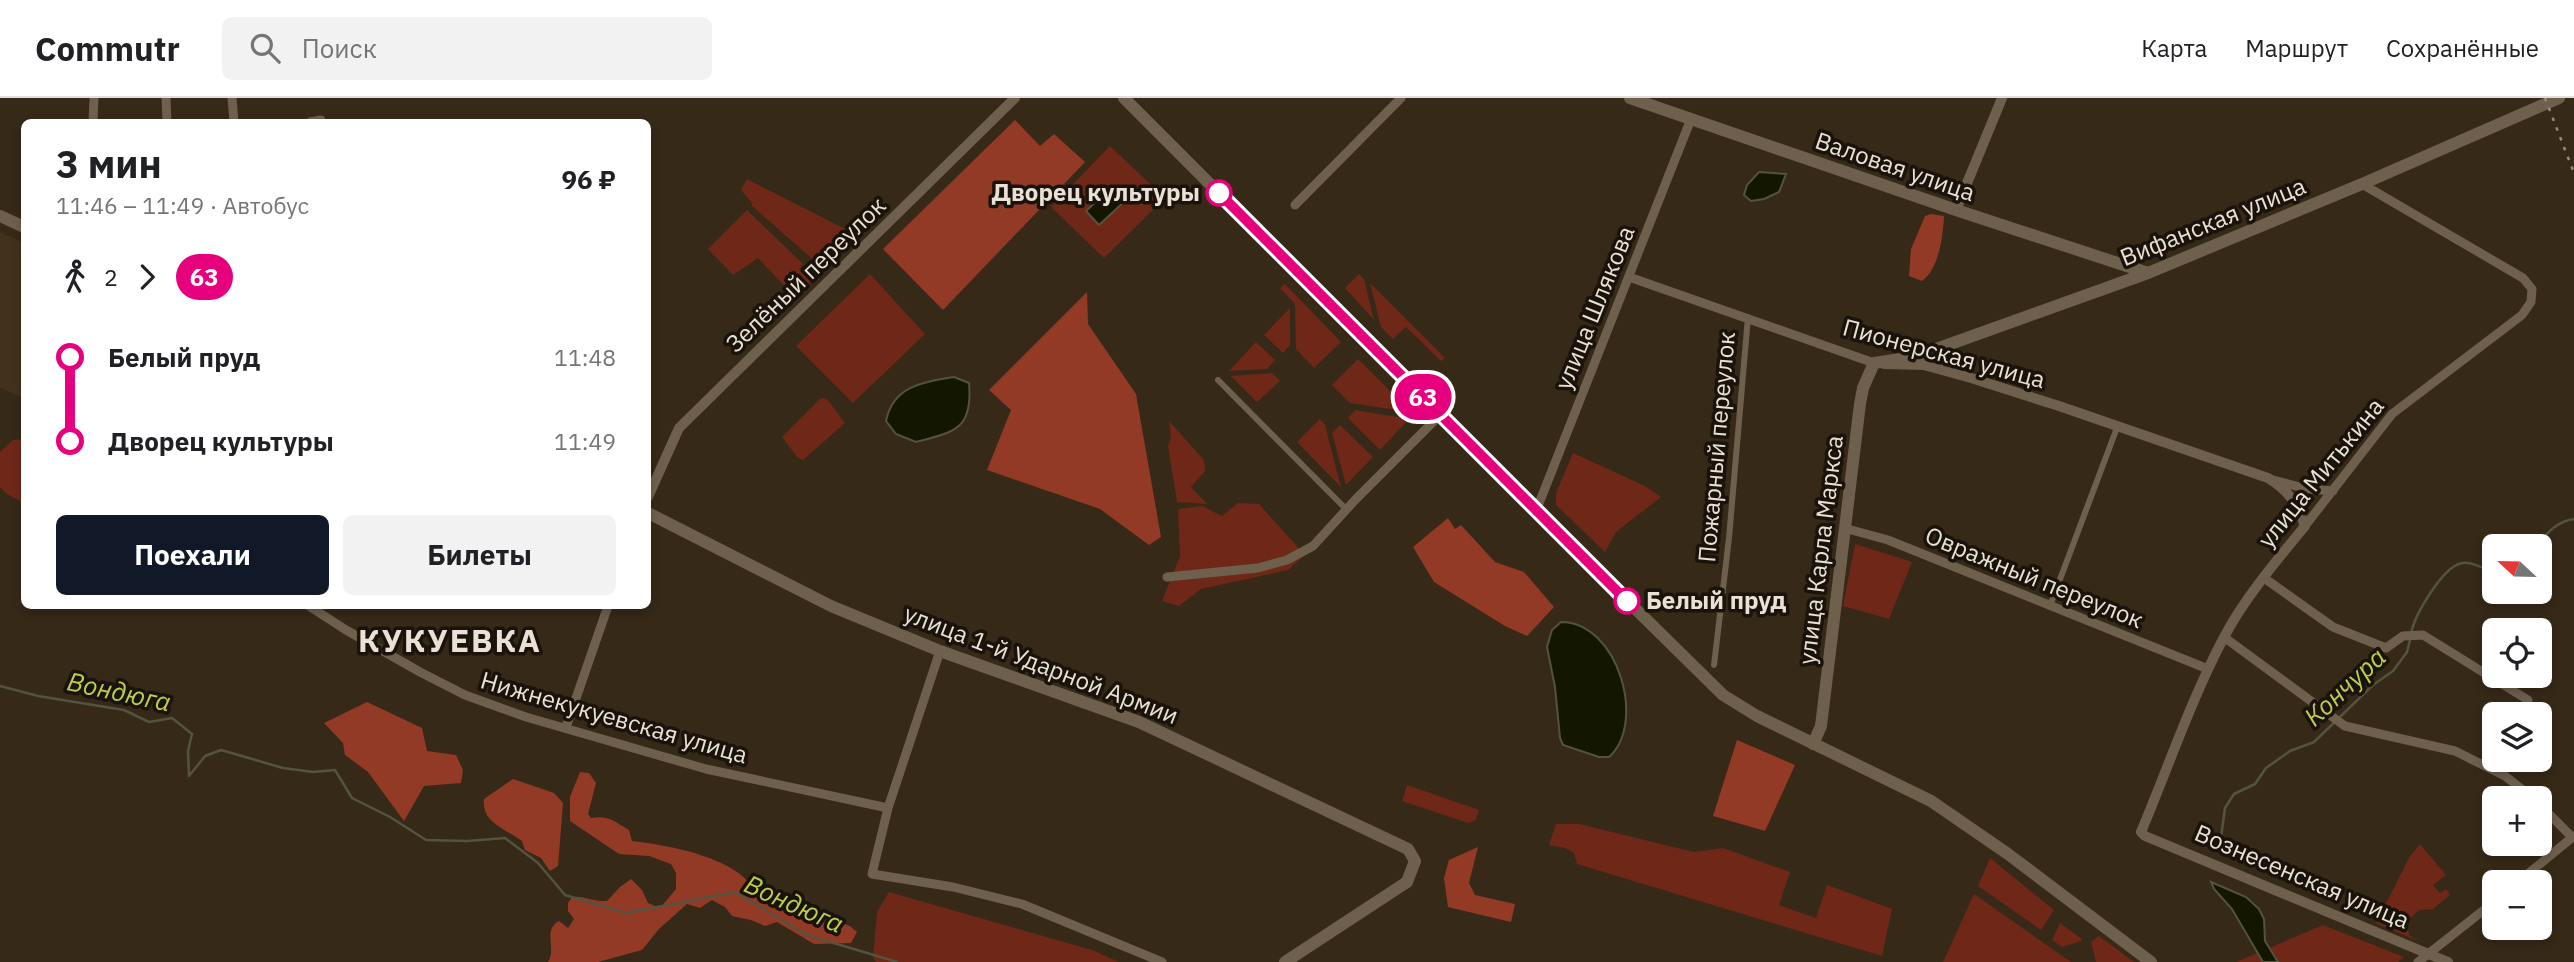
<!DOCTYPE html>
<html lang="ru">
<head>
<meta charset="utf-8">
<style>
  :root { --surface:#fff; --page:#f2f2f2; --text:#202124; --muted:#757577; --line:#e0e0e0; --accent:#111827 }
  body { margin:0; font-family:"IBM Plex Sans",sans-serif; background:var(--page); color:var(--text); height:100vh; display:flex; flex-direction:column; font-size:26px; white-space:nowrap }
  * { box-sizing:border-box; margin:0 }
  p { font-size:23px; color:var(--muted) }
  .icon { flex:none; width:38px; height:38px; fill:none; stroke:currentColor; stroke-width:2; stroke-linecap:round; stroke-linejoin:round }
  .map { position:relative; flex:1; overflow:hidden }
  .details { position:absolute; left:21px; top:21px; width:630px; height:490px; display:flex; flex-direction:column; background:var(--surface); border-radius:10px; box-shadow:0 4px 10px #0003 }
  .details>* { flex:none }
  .badge { padding:0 14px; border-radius:23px; font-size:24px; line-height:46px }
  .needle { width:46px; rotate:292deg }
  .buttons { position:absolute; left:2482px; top:436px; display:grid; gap:14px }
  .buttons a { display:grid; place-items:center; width:70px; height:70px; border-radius:10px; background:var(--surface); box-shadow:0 4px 10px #0003; font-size:35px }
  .map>.badge { position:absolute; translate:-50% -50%; box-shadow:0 0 0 4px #fff }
  .legs { display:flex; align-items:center; gap:10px; height:77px; padding:0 35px; font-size:23px }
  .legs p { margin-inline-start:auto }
  .overview { display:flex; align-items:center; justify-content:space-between; height:119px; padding:0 35px }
  h1 { font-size:38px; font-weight:700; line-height:52px }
  .primary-button { display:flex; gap:14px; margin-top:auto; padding:14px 35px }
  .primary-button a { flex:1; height:80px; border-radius:10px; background:var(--accent); color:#fff; font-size:28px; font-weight:700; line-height:80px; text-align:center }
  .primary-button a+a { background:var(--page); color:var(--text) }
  ul { padding:0 35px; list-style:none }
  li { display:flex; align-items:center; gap:24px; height:84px; font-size:26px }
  li i { display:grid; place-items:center; width:10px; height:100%; margin:0 9px; background:currentColor }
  li i::after { content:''; width:18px; height:18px; margin:-9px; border:5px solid; border-radius:50%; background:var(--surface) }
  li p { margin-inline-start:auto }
  li:first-child i { background:linear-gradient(#0000 50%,currentColor 0) }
  li:last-child i { background:linear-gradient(currentColor 50%,#0000 0) }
  header { display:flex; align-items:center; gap:42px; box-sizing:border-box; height:98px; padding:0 35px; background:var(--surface); border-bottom:2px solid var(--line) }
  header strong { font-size:33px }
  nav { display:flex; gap:38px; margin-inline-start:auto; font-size:24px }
  .search { width:490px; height:63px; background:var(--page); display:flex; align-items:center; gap:18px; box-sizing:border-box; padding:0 24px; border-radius:10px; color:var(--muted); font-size:26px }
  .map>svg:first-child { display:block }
  .built { fill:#43321b }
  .green { fill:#6f2717 }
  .forest { fill:#933a26 }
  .water { fill:#131600; stroke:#535340; stroke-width:2 }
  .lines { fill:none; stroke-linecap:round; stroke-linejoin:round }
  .stream { stroke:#535340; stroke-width:2.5 }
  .pedestrian { stroke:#6e604d; stroke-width:6 }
  .minor { stroke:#6e604d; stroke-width:9 }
  .tertiary { stroke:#6e604d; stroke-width:10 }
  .secondary { stroke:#6e604d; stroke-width:12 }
  .rail { stroke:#958b7d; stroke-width:2.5; stroke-dasharray:3.5 7; stroke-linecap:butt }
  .line-1-casing { stroke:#fff; stroke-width:16 }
  .line-1 { stroke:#e6007e; stroke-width:10 }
  .stop-1-dot { fill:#fff; stroke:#e6007e; stroke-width:3.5 }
  .labels { text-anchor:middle; stroke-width:7; stroke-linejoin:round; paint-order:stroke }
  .street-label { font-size:24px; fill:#e9e1d6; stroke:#19130c }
  .stop-label { font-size:24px; font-weight:bold; fill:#e9e1d6; stroke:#19130c; text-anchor:end }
  .water-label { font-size:26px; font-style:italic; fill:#bece4b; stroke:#19130c }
  .district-label { font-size:32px; font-weight:bold; letter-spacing:2px; fill:#e9e1d6; stroke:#19130c }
</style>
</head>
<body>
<header>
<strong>Commutr</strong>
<div class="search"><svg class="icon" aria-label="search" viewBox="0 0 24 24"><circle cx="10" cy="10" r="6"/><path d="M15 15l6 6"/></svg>Поиск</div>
<nav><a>Карта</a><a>Маршрут</a><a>Сохранённые</a></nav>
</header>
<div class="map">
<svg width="2574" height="864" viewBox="0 0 2574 864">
  <rect width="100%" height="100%" fill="#362918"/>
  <path class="built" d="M0 134 24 145V300L0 290Z"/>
  <path class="green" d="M1110 48 1165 100 1104 160 1051 109Z
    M747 81 857 137 826 173 752 108V105L741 92Z
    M747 112 803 166 799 171 811 184 794 198 758 160 733 177 708 151Z
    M870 176 925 236 853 305 796 248Z
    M1359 176 1364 181 1374 222 1345 190Z
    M1370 185 1445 260 1441 263 1406 229 1393 241 1381 229Z
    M1285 186 1341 244 1314 270 1296 251 1295 206 1280 190Z
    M1290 210V247L1283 255 1264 237Z
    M1256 244 1275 262 1267 271 1229 273Z
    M1358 261 1411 314 1350 305 1332 287Z
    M1272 275 1280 283 1257 304 1231 278Z
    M824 300 828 302 845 325 803 362 798 360 782 339 820 301Z
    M1355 312 1409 321 1380 352 1348 320Z
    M1320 321 1325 327 1341 389 1297 344Z
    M1169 323 1204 362 1205 373 1191 389 1207 406 1177 404 1168 348 1171 340Z
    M1340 327 1373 359 1346 387 1332 335Z
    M24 341V405L7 396 0 389V354L13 342Z
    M1573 355 1645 388 1661 399 1616 434 1605 454 1556 407V395Z
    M1238 405 1259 406 1305 457 1288 472 1201 491 1179 508 1162 503 1180 458 1178 411 1202 408 1222 418Z
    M1855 446 1912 464 1889 521 1843 508Z
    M1407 687 1479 712 1476 722 1468 725 1402 703Z
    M1556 726H1579L1694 754 1723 750 1790 774 1779 807 1816 820 1827 787 1892 811 1882 858 1577 766 1574 755 1565 750 1549 747Z
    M2420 746 2446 777 2433 787 2440 795 2446 791 2450 797 2433 811 2419 812 2407 823 2409 837 2416 842 2376 825 2410 758Z
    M1990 760 2054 812 2041 832 1978 788Z
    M889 794 1092 852 1119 864H876L873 860 877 814Z
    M1974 796 2071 864H1943Z
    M2060 825 2082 841 2081 843 2062 849 2052 842Z
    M2323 827 2404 859 2398 864H2236Z
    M2099 838 2134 864H2096L2091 844Z"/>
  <path class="forest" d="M1015 22 1040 48 1054 36 1085 64 943 212 883 151Z
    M1931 116 1944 118C1943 138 1939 171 1922 183L1909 178 1911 151 1925 118Z
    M1087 194 1088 226 1136 296 1161 439 1149 447 1100 411 987 372 1011 312 989 292Z
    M1448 420 1455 431 1461 427 1495 464 1524 474 1554 509 1527 538 1505 528 1434 484 1413 449Z
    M367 604 422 630 427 653 456 657 463 672 461 685 424 688 404 723 368 674 345 657 343 645 324 625Z
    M1737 642 1795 667 1765 733 1713 718Z
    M580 674 589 675 596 685 588 716 591 720C608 717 614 723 629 732L632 743C666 747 729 758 750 786L829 821 850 828 857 834 851 845 814 846 777 824 765 828 751 822 732 818 725 809 712 802 700 810 687 806 659 831 642 852 598 864H548C557 849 542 833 559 823L568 830 574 821 568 813V805L572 799C585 797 592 804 607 803L620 789 631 781 642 792 648 805 660 810 676 791V775L671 766 649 758 619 756 570 723V699Z
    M513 681 554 695 563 705 558 768 550 773 541 760 525 752 522 743C506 731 481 725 484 701Z
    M1478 749 1469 785 1475 797 1515 806 1511 824 1448 809 1444 780 1449 762Z"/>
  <path class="water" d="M1759 74 1786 76 1779 94 1764 101 1751 103 1744 97 1747 87Z
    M1113 88 1118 89 1127 99 1126 102 1099 127 1086 113Z
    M954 279 969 285C973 331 955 334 916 344L896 336 886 323C893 288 923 284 954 279Z
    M1561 524C1618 524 1647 625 1609 659H1599L1563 647 1560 640 1555 589 1547 549 1552 532Z
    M2211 784 2246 799 2259 811 2264 821 2265 843 2278 864H2263L2232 811 2214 791Z"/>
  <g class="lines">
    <path class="stream" d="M2539 449C2545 434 2559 423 2574 421
      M2411 535C2415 517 2442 469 2462 465 2473 463 2482 472 2494 472
      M0 588 38 598 124 612 149 624 172 620 192 636 188 653 189 678 205 658 221 652 283 670 313 674 335 672 352 700 390 719 426 742 467 743 505 740 538 765 565 797 626 815 735 794 807 837 897 864
      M2220 747 2225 710 2234 696 2255 686 2266 670 2290 653 2314 644 2373 587 2393 573 2407 554 2410 542"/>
    <path class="pedestrian" d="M1218 282 1347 412
      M2050 508 2118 327
      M1714 567 1729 440 1748 219"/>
    <path class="minor" d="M166 0 167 24
      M232 0 234 24
      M93 24 94 0
      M310 24 321 22
      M1295 107 1401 0
      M1629 179 1874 265
      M2273 382 2307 391 2333 393
      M1536 413 1691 21
      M2305 428 2392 316 2522 217 2531 204 2532 191 2523 180 2362 86
      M1844 430 1888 442 2208 571
      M1167 479 1258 470 1287 462 1313 448 1356 401 1440 317
      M2264 480 2333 529 2386 550 2403 538 2423 537 2528 602
      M309 508 346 532 420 574 465 597 526 619 706 671 888 710
      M2224 539 2345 628 2455 653 2505 678 2533 700
      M940 553 888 710 872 776 953 789 1022 806 1162 864
      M566 629 608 508
      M2539 706 2572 739
      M2518 784 2574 738
      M2418 864 2494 804"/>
    <path class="tertiary" d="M1956 112 2002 0
      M1884 266 1924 267 1971 280 2059 308 2268 380C2289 393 2297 405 2305 428 2276 463 2244 501 2223 541 2191 602 2168 670 2141 734L2145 738 2448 864
      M648 399 679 330 1015 0"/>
    <path class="secondary" d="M1124 0 1536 413 1723 597 1757 618 1931 703 2008 756 2151 864
      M1630 0 1956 112 2148 175
      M0 118 24 129
      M648 415 831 508 940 553 1139 624 1408 751 1415 763 1407 784 1285 864
      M1813 646 1821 628 1860 306 1863 290 1874 265 1914 259 2148 175 2362 86 2559 0"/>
    <path class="rail" d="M2545 0 2574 75"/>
  </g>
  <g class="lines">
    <g class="line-1-casing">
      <path id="line-1" d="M1219 95 1627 503"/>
    </g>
    <use href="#line-1" class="line-1"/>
  </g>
  <g class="stop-1-dot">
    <circle cx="1219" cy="95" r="12"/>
    <circle cx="1627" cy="503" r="12"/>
  </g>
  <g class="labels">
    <g class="street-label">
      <text transform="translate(1895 69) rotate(19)" y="8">Валовая улица</text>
      <text transform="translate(2213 124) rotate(-22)" y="8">Вифанская улица</text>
      <text transform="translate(806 177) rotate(-44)" y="8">Зелёный переулок</text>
      <text transform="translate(1595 210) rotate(-68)" y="8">улица Шлякова</text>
      <text transform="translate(1944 256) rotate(15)" y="8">Пионерская улица</text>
      <text transform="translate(1717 349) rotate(-85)" y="8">Пожарный переулок</text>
      <text transform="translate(2321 375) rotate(-51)" y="8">улица Митькина</text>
      <text transform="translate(1821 452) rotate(-83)" y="8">улица Карла Маркса</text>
      <text transform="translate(2034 480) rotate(22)" y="8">Овражный переулок</text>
      <text transform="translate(1041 567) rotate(21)" y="8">улица 1-й Ударной Армии</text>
      <text transform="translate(614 620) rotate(16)" y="8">Нижнекукуевская улица</text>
      <text transform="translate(2302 779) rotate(23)" y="8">Вознесенская улица</text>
    </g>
    <g class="stop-label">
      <text x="1200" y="103">Дворец культуры</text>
      <text x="1646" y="511" text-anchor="start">Белый пруд</text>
    </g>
    <g class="water-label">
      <text transform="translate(2345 589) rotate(-43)" y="9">Кончура</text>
      <text transform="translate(119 594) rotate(12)" y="9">Вондюга</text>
      <text transform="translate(794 806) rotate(24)" y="9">Вондюга</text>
    </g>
    <g class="district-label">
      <text x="450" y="554">КУКУЕВКА</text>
    </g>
  </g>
</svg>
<div class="buttons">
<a><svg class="needle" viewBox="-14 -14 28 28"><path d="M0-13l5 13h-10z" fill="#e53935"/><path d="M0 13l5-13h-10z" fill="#757577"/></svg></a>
<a><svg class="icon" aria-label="locate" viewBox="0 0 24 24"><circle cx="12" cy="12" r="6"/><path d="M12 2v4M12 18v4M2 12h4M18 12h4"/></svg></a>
<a><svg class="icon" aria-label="layers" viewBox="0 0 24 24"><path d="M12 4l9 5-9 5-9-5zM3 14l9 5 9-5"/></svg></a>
<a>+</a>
<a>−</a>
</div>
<b class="badge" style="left:1423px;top:299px;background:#e6007e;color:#fff">63</b>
<section class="details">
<div class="overview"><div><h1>3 мин</h1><p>11:46 – 11:49 · Автобус</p></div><b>96 ₽</b></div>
<div class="legs"><svg class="icon" aria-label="walk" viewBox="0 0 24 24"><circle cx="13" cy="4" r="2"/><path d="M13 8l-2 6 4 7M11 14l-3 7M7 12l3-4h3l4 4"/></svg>2<svg class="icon" aria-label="forward" viewBox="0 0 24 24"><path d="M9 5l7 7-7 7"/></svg><b class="badge" style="background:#e6007e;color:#fff">63</b></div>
<ul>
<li><i style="color:#e6007e"></i><b>Белый пруд</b><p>11:48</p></li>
<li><i style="color:#e6007e"></i><b>Дворец культуры</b><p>11:49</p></li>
</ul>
<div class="primary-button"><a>Поехали</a><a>Билеты</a></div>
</section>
</div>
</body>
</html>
